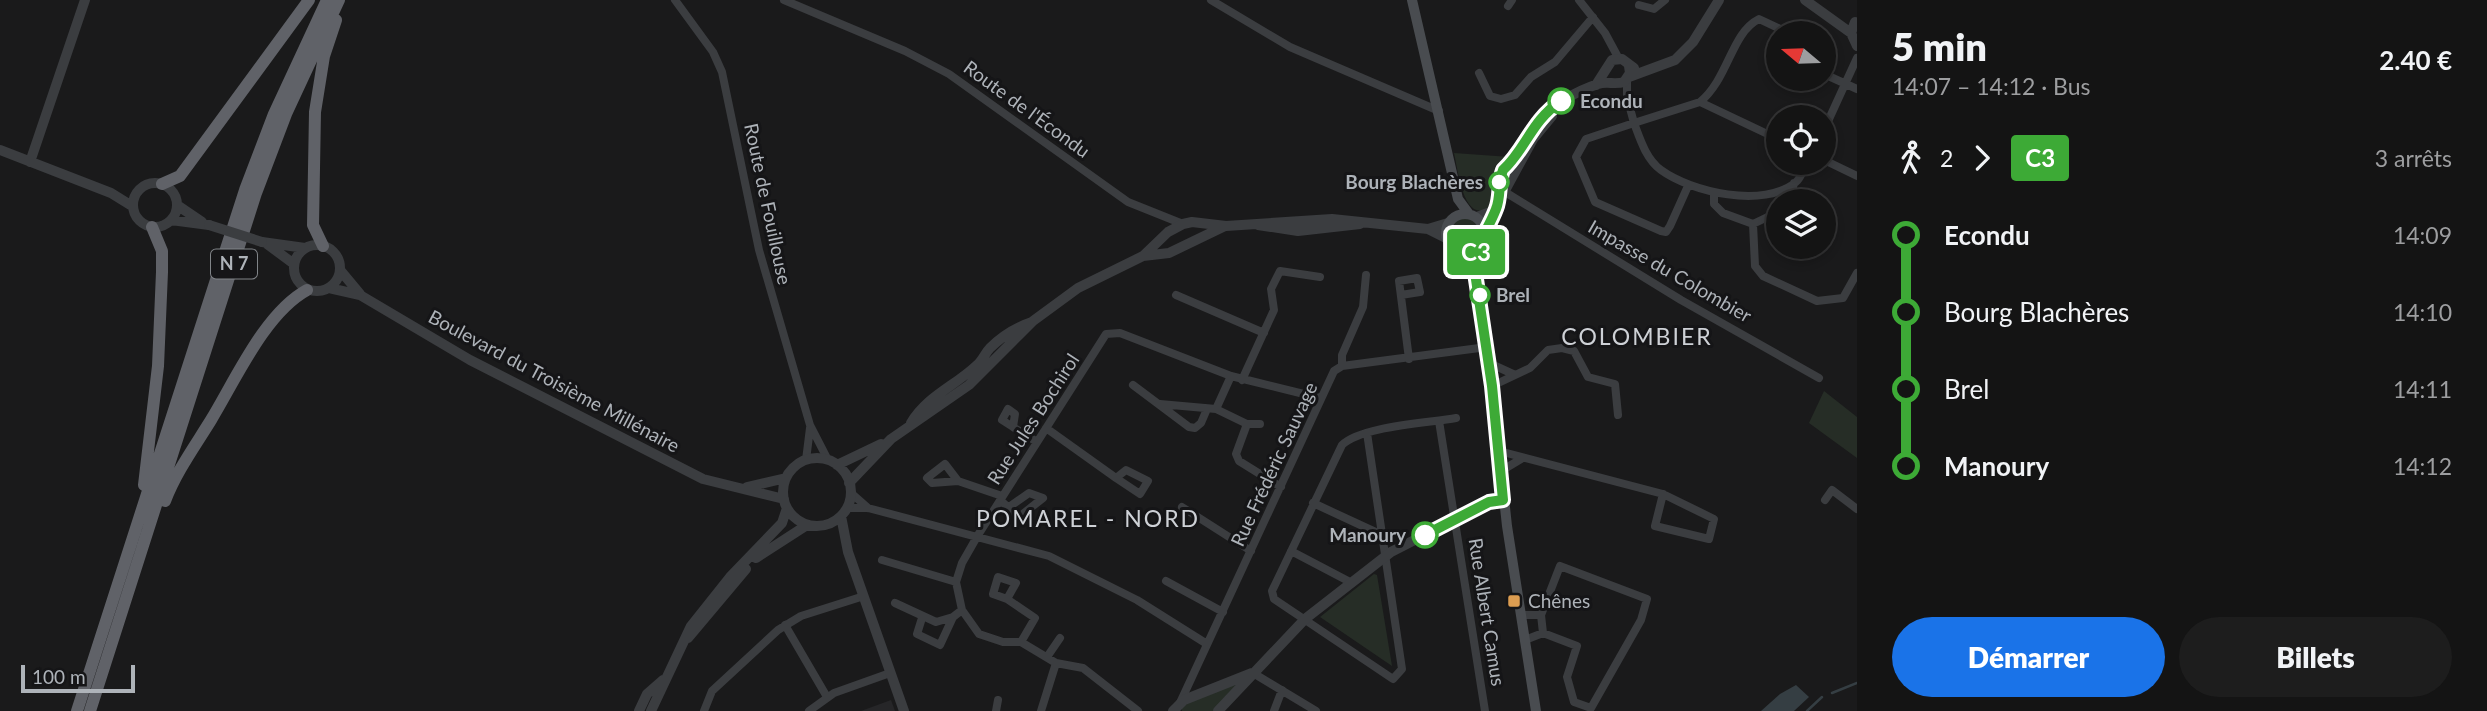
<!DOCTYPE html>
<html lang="fr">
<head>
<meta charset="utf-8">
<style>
  :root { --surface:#141414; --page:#1d1d1d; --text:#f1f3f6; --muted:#9d9ea0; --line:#333334; --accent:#1a73e8 }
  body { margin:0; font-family:Lato,sans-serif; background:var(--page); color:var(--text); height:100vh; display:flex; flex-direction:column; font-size:26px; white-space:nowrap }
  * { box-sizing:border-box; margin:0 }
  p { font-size:23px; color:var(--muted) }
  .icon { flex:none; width:38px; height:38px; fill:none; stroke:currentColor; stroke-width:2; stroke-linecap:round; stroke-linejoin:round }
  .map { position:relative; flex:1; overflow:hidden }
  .side { display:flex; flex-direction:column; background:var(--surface); width:630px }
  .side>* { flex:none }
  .badge { padding:0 14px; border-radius:5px; font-size:24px; line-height:46px }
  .needle { width:46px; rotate:289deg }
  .buttons { position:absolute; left:1766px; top:21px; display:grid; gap:14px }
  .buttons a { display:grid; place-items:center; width:70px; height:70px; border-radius:50%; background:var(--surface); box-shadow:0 4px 10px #0003,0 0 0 2px var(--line); font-size:35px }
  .scale { position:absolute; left:21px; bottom:18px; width:114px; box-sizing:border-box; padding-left:7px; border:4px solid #aeb3b9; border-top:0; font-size:19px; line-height:24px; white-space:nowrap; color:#aeb3b9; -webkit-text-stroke:5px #151517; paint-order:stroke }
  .map>.badge { position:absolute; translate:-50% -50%; box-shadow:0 0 0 4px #fff }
  .legs { display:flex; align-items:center; gap:10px; height:77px; padding:0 35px; font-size:23px }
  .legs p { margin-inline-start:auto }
  .overview { display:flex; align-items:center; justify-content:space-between; height:119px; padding:0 35px }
  h1 { font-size:38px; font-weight:800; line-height:52px }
  .button { display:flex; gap:14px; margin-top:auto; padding:14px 35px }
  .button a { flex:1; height:80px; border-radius:42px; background:var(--accent); color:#fff; font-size:28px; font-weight:800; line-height:80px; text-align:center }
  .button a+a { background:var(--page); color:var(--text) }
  ul { padding:0 35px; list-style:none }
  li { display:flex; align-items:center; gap:24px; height:77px; font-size:26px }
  li i { display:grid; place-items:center; width:10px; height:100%; margin:0 9px; background:currentColor }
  li i::after { content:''; width:18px; height:18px; margin:-9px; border:5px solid; border-radius:50%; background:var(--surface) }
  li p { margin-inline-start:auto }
  li:first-child i { background:linear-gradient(#0000 50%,currentColor 0) }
  li:last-child i { background:linear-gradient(currentColor 50%,#0000 0) }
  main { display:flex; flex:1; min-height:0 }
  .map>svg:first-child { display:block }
  .built { fill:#262628 }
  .green { fill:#262d26 }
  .water { fill:#353e43 }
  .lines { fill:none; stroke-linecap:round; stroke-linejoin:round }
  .stream { stroke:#353e43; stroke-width:2.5 }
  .minor { stroke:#3b3d40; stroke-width:8 }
  .tertiary { stroke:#3b3d40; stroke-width:10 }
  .secondary { stroke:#494c50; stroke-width:10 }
  .trunk { stroke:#606268; stroke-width:12 }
  .tertiary-bridge { stroke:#3b3d40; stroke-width:10 }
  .line-1-casing { stroke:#fff; stroke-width:16 }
  .line-1 { stroke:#3daa36; stroke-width:10 }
  .stop-1-dot { fill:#fff; stroke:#3daa36; stroke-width:3.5 }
  .poi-dot { fill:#dc9d51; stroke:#151517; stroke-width:2.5 }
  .labels { text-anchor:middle; stroke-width:6; stroke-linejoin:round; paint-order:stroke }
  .shield { fill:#151517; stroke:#808488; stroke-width:2 }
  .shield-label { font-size:18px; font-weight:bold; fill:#aeb3b9 }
  .stop-label { font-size:19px; font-weight:bold; fill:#aeb3b9; stroke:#151517; text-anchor:start }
  .street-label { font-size:19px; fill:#aeb3b9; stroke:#151517 }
  .poi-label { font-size:19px; fill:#aeb3b9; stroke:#151517; text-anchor:start }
  .quarter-label { font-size:23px; letter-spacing:2px; fill:#ced1d6; stroke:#151517 }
</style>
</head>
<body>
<main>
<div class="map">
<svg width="1857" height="711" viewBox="0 0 1857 711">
  <rect width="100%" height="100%" fill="#1a1a1b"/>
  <path class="built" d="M891 700 895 711H861Z"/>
  <path class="green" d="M1454 153 1510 157 1495 166 1491 207C1463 226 1458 169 1454 153Z
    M1450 233a15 15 0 1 1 30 0a15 15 0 1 1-30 0Z
    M1824 391 1857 417V458L1809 423Z
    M1374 574 1377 575 1392 666 1320 617Z
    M1232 682 1236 686 1213 711H1182V706Z"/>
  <path class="water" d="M1796 685 1809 697 1794 711H1761L1780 694Z"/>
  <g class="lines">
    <path class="stream" d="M1832 693 1857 683
      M1807 711 1822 697"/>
    <path class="minor" d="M675 0 713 52 722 72 759 250 810 425 828 460
      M784 0 905 51 949 74 1128 202 1183 224
      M1211 0 1290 47 1439 111
      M1579 0 1605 33 1619 59
      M1639 5 1654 9 1665 0
      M1508 6 1512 0
      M1479 73 1490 96 1501 99 1515 95 1531 77 1555 62 1593 17
      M1824 74 1857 89
      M1627 80V97L1634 123 1700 102 1778 139
      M1700 102C1729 78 1731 33 1759 19L1789 33
      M1824 130 1857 58
      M1824 160 1857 176
      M1688 186 1670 226 1666 232 1661 231 1595 202 1576 157 1586 139 1634 123C1640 139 1646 159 1661 170 1691 192 1764 209 1796 182 1801 178 1804 168 1807 163
      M1505 192 1681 300 1819 378
      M1714 192V204L1723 213 1753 224 1778 212
      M1790 201 1794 183
      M1753 224 1755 266 1763 276 1817 301 1843 298 1857 273
      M1176 295 1264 333
      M1401 295 1420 292 1417 278 1399 281 1409 359
      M1489 363 1513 374
      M1342 366V355L1363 307 1366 275
      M1242 380 1274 310 1271 289 1280 271 1320 277
      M1133 385 1189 427 1195 428 1201 423 1207 409
      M1492 386 1530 368 1548 350 1562 348 1574 351 1588 377 1615 384 1618 415
      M1160 404 1216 409 1231 376
      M1216 409 1247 424H1260
      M1439 421 1485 711
      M1247 424 1236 454 1239 461 1281 487
      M1013 427 1002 420 1008 409 1015 414 1013 427 1037 442
      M1046 428 1116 478 1126 470 1148 481 1140 494 1116 478
      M1367 433 1402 669 1393 679 1274 599 1272 591 1342 445C1361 426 1429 423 1456 418
      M1499 451 1663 494 1714 519 1709 539 1655 526 1663 494
      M806 460 810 428
      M1501 471 1521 459
      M958 481 932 483 927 478 945 464 958 481 1002 496
      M851 493 868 508
      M1000 500 1019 517 1043 498 1029 493 1009 507
      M1825 500 1832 490 1857 509
      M1313 503 1382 535
      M1182 507 1251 551
      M847 508H868L1049 556 1137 600 1207 644
      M1291 551 1352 583
      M882 560 956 582
      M1166 581 1223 612
      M1007 599 1016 583 998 577 993 594 1007 599 1035 618 1021 642
      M895 603 936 622 953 617
      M1521 615H1541L1543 633 1525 640
      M1541 615 1560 566 1647 599 1641 620 1591 708 1574 702 1567 677 1577 646 1543 633
      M922 618 917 634 940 645 953 617 962 610
      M785 625 827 697
      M1047 657 1060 638
      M1253 673 1316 711
      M1179 705 1334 371 1342 366 1487 347
      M704 711 712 691 778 630 801 616 864 596
      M809 711 834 693 890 673
      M996 711 998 700
      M1041 711 1056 663
      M1138 711 1083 668 1056 663 1021 642H1003L979 634 962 610 956 582 962 563 978 535 1106 334 1120 333 1231 376 1320 398
      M1274 711 1282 690"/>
    <path class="tertiary" d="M1805 0 1851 33
      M1855 22 1851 33 1857 46
      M1629 77 1675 60 1693 42 1719 0
      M1596 85 1612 60 1622 59 1634 68
      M0 150 111 193 132 206
      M30 162 85 0
      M1509 181C1512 134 1556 98 1598 84 1607 81 1615 85 1624 82L1630 73 1629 66
      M133 205a22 22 0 1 1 44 0a22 22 0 1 1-44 0Z
      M177 205 202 222
      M1477 217 1493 211
      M171 220 209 225
      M1258 225 1298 231 1360 224
      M1428 229 1448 223
      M1484 229 1533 139 1552 116
      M262 242 305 248
      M267 244 294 264
      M294 268a23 23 0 1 1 46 0a23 23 0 1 1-46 0Z
      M1143 256 1169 253 1225 226
      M340 270 360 294
      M329 288 360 295 470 360 703 479 784 499
      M911 423C927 396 955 386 977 365 983 360 985 353 990 348 1002 336 1017 327 1032 322
      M783 492a34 34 0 1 1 68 0a34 34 0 1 1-68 0Z
      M837 465 881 444
      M849 483 891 439 969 385 1033 321 1078 288 1143 256 1168 232 1183 224 1192 222 1226 226 1332 219 1428 229 1446 238
      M747 487 786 478
      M841 516 848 552 904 711
      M756 558 807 525
      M688 638 746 569
      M639 711 647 694 663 680
      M651 711 691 626 730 577 782 523 787 508
      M1173 711 1184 700 1252 673
      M1218 711 1305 619 1391 552 1489 502 1503 500"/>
    <path class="secondary" d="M1412 0 1458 199 1469 214
      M1446 233a19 19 0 1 1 38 0a19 19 0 1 1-38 0Z
      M1476 249 1474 266 1492 386 1507 526 1536 711"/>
    <path class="trunk" d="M162 184 180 176 309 0
      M323 246 313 225 315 112 324 56 336 20
      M144 485 158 366 162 272V251L152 227
      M165 501C176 472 195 446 211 420 236 379 265 313 307 290
      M77 711 245 190 274 114 327 0
      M90 711 256 193 286 114 339 0"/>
    <path class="tertiary-bridge" d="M209 225 262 242"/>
  </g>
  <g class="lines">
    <g class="line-1-casing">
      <path id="line-1" d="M1425 535 1489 502 1503 500 1492 386 1474 266C1476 243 1488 230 1496 209 1501 197 1498 183 1503 170 1526 149 1531 121 1561 101"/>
    </g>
    <use href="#line-1" class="line-1"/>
  </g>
  <g class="stop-1-dot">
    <circle cx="1561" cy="101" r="12"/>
    <circle cx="1499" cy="182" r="9"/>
    <circle cx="1480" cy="295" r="9"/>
    <circle cx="1425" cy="535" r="12"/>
  </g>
  <rect class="poi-dot" x="1507" y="594" width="14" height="14" rx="3.5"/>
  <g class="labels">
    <rect class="shield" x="211" y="249.5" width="46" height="29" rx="5"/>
    <g class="shield-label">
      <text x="234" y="270">N 7</text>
    </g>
    <g class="stop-label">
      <text x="1580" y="108">Econdu</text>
      <text x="1483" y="189" text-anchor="end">Bourg Blachères</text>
      <text x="1496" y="302">Brel</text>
      <text x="1406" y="542" text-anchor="end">Manoury</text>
    </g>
    <g class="street-label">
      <text transform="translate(1027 109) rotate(36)" y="7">Route de l'Écondu</text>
      <text transform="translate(768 204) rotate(78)" y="7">Route de Fouillouse</text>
      <text transform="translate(1670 271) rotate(30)" y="7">Impasse du Colombier</text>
      <text transform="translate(554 381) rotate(28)" y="7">Boulevard du Troisième Millénaire</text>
      <text transform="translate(1033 419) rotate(-57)" y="7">Rue Jules Bochirol</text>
      <text transform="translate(1274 464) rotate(-65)" y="7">Rue Frédéric Sauvage</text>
      <text transform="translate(1487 612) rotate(81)" y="7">Rue Albert Camus</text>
    </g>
    <g class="poi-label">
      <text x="1528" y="608">Chênes</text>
    </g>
    <g class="quarter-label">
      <text x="1637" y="345">COLOMBIER</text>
      <text x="1088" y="527">POMAREL - NORD</text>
    </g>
  </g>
</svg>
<div class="buttons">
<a><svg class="needle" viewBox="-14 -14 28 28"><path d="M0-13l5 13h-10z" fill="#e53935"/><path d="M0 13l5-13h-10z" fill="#9d9ea0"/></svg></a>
<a><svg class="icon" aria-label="locate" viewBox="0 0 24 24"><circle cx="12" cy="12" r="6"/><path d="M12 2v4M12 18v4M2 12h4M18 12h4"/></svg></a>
<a><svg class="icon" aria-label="layers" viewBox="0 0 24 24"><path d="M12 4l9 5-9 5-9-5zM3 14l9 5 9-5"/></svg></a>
</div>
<div class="scale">100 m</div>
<b class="badge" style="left:1476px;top:252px;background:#3daa36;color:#fff">C3</b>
</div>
<section class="side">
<div class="overview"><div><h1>5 min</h1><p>14:07 – 14:12 · Bus</p></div><b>2.40 €</b></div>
<div class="legs"><svg class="icon" aria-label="walk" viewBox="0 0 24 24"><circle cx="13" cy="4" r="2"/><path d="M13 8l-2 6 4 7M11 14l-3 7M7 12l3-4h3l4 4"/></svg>2<svg class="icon" aria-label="forward" viewBox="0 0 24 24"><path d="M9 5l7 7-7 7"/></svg><b class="badge" style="background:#3daa36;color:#fff">C3</b><p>3 arrêts</p></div>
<ul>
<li><i style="color:#3daa36"></i><b>Econdu</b><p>14:09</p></li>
<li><i style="color:#3daa36"></i><span>Bourg Blachères</span><p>14:10</p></li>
<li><i style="color:#3daa36"></i><span>Brel</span><p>14:11</p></li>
<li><i style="color:#3daa36"></i><b>Manoury</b><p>14:12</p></li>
</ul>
<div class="button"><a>Démarrer</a><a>Billets</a></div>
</section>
</main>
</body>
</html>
